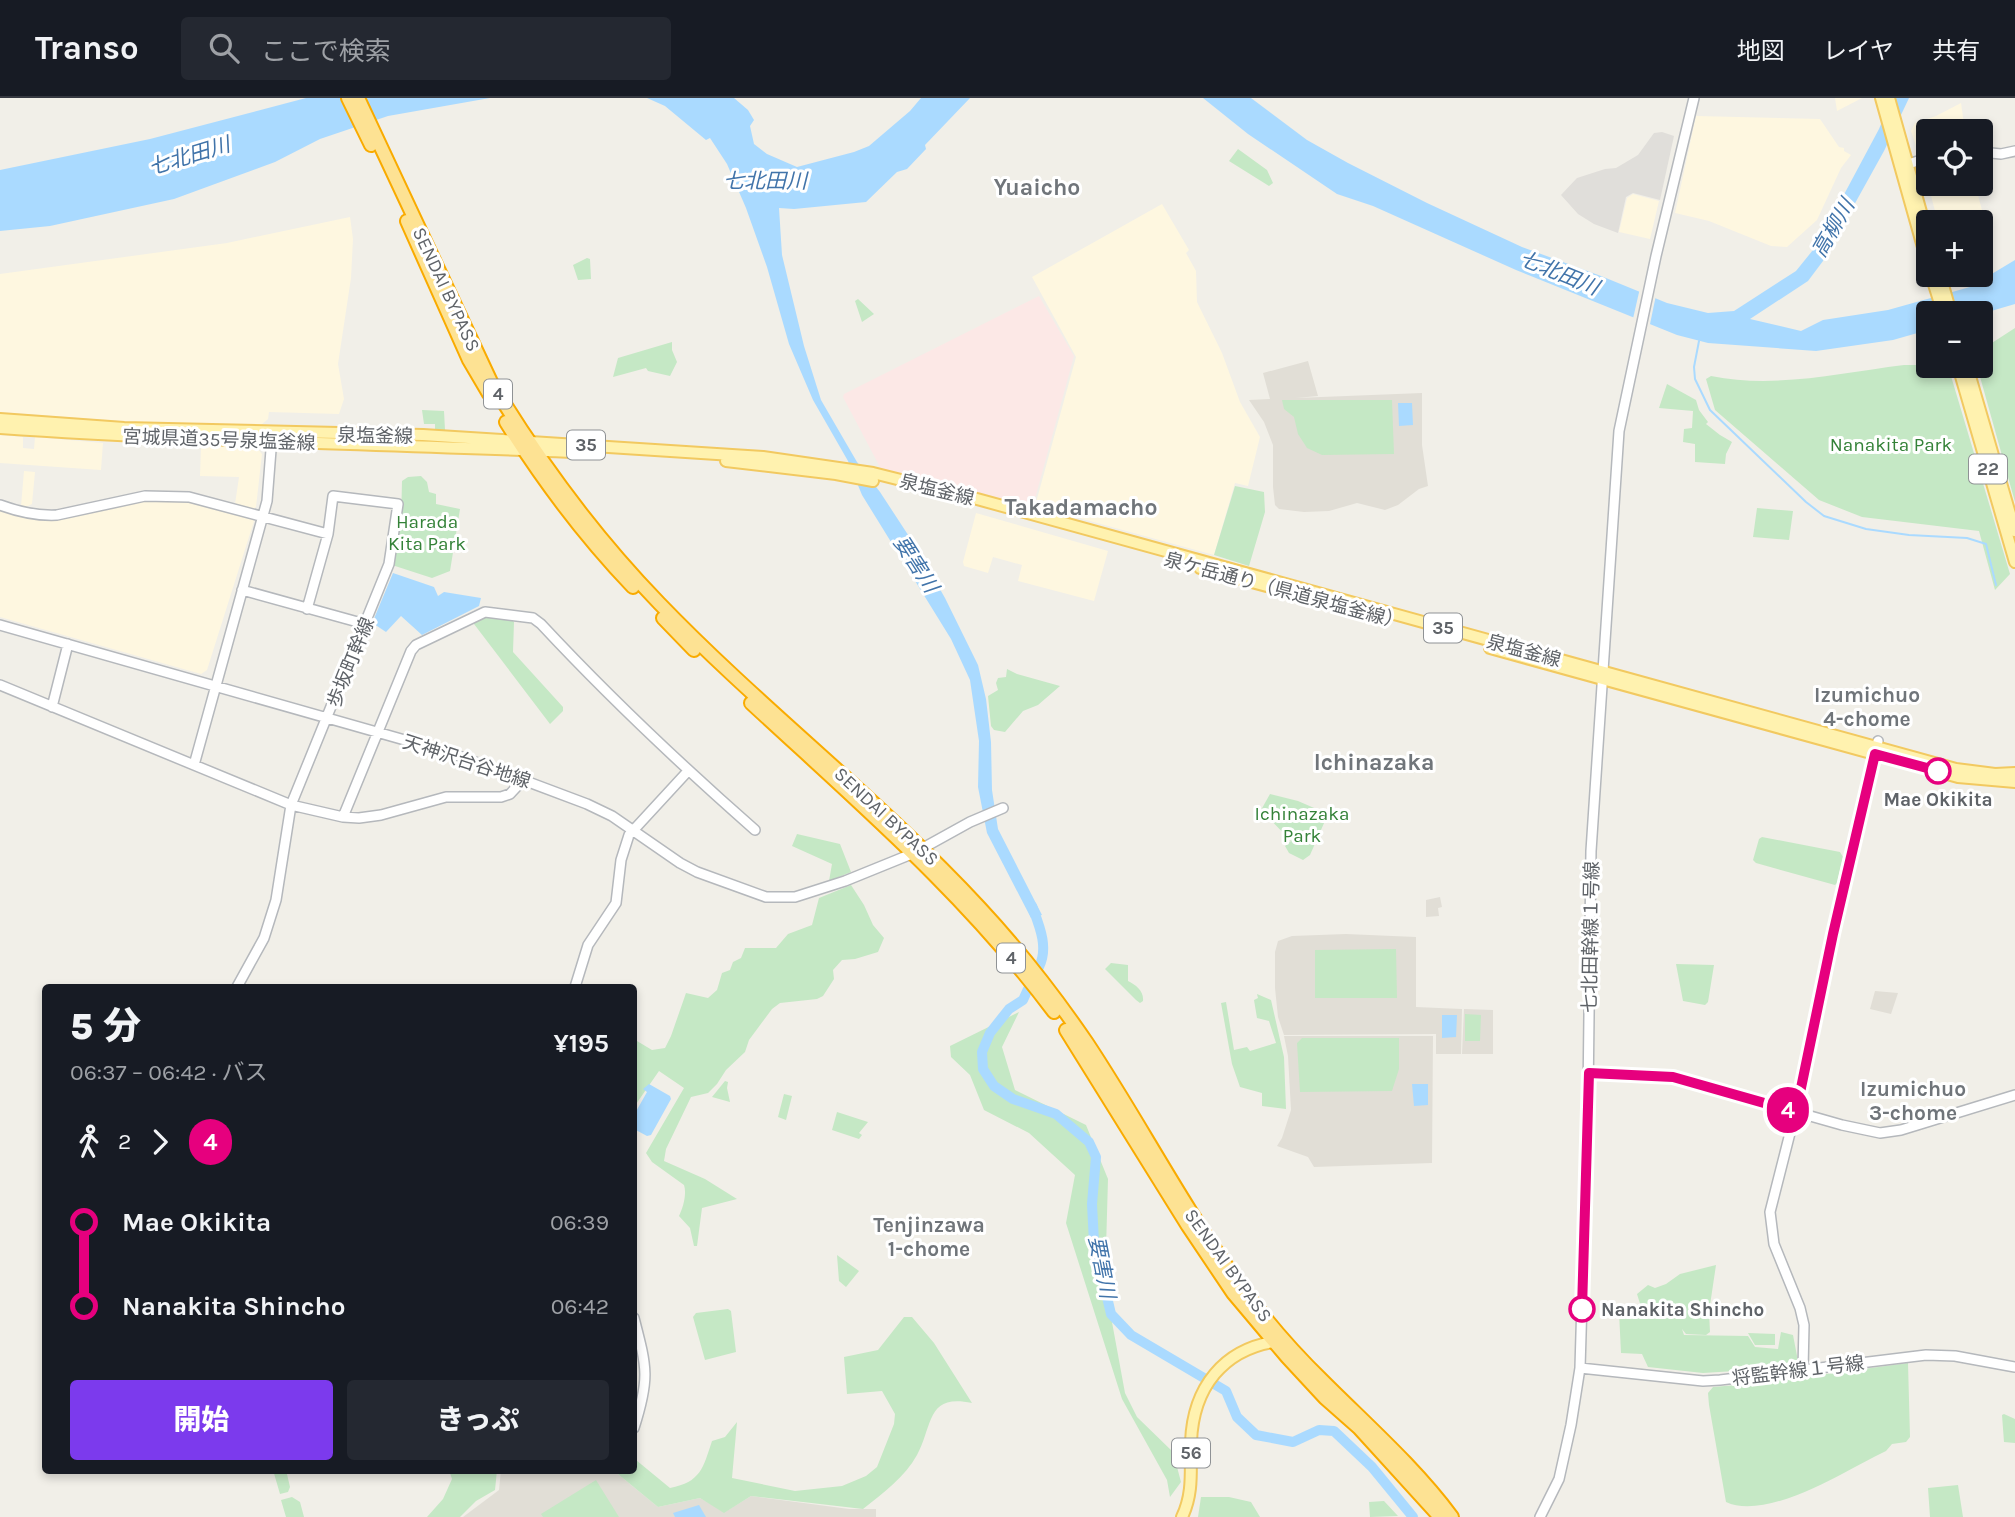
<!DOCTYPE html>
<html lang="ja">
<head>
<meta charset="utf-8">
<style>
  :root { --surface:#171b24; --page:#242831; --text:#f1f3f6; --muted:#9ea1a6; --line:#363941; --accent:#7c3aed }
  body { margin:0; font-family:Karla,"Noto Sans JP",sans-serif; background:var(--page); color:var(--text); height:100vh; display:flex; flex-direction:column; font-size:26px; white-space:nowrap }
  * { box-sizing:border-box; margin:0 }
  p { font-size:23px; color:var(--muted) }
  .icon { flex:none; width:38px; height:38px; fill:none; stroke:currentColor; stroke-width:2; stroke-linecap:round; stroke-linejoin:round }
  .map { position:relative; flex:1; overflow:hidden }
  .side { position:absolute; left:42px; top:886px; width:595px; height:490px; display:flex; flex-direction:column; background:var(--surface); border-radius:7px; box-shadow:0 4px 10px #0003 }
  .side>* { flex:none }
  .badge { padding:0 14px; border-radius:23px; font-size:24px; line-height:46px }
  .fabs { position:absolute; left:1916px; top:21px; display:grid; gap:14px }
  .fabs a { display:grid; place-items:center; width:77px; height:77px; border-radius:7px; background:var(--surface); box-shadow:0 4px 10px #0003; font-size:35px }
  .map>.badge { position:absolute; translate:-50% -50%; box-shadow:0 0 0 4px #fff }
  .legs { display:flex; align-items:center; gap:10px; height:77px; padding:0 28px; font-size:23px }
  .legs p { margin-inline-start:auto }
  .overview { display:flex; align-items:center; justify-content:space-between; height:119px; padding:0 28px }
  h1 { font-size:38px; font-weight:800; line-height:52px }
  .action { display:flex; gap:14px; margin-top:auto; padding:14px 28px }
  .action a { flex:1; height:80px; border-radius:7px; background:var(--accent); color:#fff; font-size:28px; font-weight:800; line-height:80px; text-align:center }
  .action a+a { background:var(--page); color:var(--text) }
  ul { padding:0 28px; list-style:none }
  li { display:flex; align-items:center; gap:24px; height:84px; font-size:26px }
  li i { display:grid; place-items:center; width:10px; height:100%; margin:0 9px; background:currentColor }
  li i::after { content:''; width:18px; height:18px; margin:-9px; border:5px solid; border-radius:50%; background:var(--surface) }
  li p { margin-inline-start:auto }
  li:first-child i { background:linear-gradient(#0000 50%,currentColor 0) }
  li:last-child i { background:linear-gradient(currentColor 50%,#0000 0) }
  header { display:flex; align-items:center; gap:42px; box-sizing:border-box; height:98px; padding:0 35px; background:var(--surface); border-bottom:2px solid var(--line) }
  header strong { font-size:33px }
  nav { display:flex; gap:38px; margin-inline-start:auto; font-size:24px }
  .search { width:490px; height:63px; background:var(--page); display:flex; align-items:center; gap:18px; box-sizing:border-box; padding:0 24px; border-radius:7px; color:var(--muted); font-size:26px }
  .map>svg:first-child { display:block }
  .commercial { fill:#fef7e0 }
  .industrial { fill:#e0deda }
  .education { fill:#e1ded6 }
  .medical { fill:#fce8e6 }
  .green { fill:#c5e8c5 }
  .water { fill:#aadaff }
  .pier { fill:#f1efe8 }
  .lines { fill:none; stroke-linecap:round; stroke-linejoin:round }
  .stream { stroke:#aadaff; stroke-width:2 }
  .river { stroke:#aadaff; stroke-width:10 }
  .minor-casing { stroke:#b5b8bc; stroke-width:12 }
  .major-casing { stroke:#f2c960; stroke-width:14 }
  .highway-casing { stroke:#f9ab00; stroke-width:16 }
  .minor { stroke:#fff; stroke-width:9 }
  .major { stroke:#fff2af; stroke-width:10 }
  .highway { stroke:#fde293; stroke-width:12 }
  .line-1-casing { stroke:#fff; stroke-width:16 }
  .line-1 { stroke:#e6007e; stroke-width:10 }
  .stop-1-dot { fill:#fff; stroke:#e6007e; stroke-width:3.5 }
  .labels { text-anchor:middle; stroke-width:6; stroke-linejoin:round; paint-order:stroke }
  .shield { fill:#fff; stroke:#8f9295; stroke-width:2 }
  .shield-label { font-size:18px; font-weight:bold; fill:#5f6368 }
  .street-label { font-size:19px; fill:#5f6368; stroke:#fff }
  .park-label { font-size:19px; fill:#348238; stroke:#fff }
  .stop-label { font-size:19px; font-weight:bold; fill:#5f6368; stroke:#fff }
  .water-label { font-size:21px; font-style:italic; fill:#4174aa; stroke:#fff }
  .neighbourhood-label { font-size:21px; font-weight:bold; fill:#70757a; stroke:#fff }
  .quarter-label { font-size:23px; font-weight:bold; fill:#70757a; stroke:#fff }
</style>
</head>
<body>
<header>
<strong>Transo</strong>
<div class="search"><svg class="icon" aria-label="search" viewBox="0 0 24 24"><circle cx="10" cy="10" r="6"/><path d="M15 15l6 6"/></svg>ここで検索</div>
<nav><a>地図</a><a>レイヤ</a><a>共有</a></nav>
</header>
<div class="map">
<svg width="2015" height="1419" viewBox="0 0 2015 1419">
  <rect width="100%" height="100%" fill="#f1efe8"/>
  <path class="commercial" d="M1835 0H1862L1837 13Z
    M1961 5 1965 33H1928V58L1920 60 1911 33 1915 25 1936 18Z
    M1696 18 1820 21 1839 49 1844 50V53L1851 57 1841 70 1817 122 1787 149 1771 148 1709 123 1675 115Z
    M1928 66V86H1975L1986 127 1981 128V124H1938L1923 68Z
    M1633 96 1659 103 1650 141 1619 134 1627 100Z
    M1162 106 1189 152 1186 155 1196 173 1197 204 1222 255 1240 304 1260 339 1248 388 1235 385 1214 457 1035 408 1076 259 1032 179Z
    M350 119 353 141 351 180 338 266 344 301 339 316 269 314 268 321 261 327 146 325 0 314V176L227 145Z
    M0 337 23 339V350L34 351 35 339 103 345 101 372 0 365Z
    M201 348 257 350 262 356 256 409 253 411 235 406 239 379 200 378Z
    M24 373 35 374 32 406 26 409 21 408Z
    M179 401 206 405 251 418 254 423 207 572 201 576 0 519V410L29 419 143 402Z
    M976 415 1108 453 1094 503 1018 483 1022 467 993 459 988 475 964 468 963 464Z"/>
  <path class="industrial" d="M1662 34 1674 38 1660 102 1633 95 1626 99 1618 135 1594 126 1578 116 1561 97 1577 80 1605 71 1616 70 1638 57 1654 35Z"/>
  <path class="education" d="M1308 263 1318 298 1296 300 1422 295V347L1428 388 1419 391 1398 407 1385 412 1357 405 1329 413 1304 414 1279 411 1275 407 1273 389V347L1264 324 1249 302 1270 301 1263 275Z
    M1440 799 1442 809 1438 810 1439 818 1426 819V802Z
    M1346 836 1416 839V909L1462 911 1461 956H1436V936L1284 937 1278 919 1275 890V854L1278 843 1292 838Z
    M1875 893 1898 895 1891 916 1870 911Z
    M1464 911 1493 912V956H1462Z
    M1284 938H1433L1432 1065 1314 1069 1308 1059 1277 1048 1282 1040 1291 1012 1288 958Z
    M501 1372H613L658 1409 700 1400 725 1414 751 1398 849 1411H876V1419H463L499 1392Z"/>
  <path class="medical" d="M1039 198 1074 258 1033 408 881 371 843 299 844 296Z"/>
  <path class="green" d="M1238 51 1267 72 1273 85 1269 88 1229 63Z
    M587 160 590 161 591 181 578 182 573 167Z
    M858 201 874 216 862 224 855 203Z
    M2015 230V404L1977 268H1981V252Z
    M672 244V252L677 264 670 278 648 273 646 270 613 279 618 260Z
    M1904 267H1917L1931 271 1948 268 2010 476 1995 492 1979 433 1862 419 1819 402 1715 312 1706 281 1711 278C1775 291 1839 275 1904 267Z
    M1667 286 1696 302 1699 312 1708 324 1706 326 1720 337 1732 344 1726 356 1725 366 1695 364V346L1683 344 1684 331 1692 330 1693 313 1659 310Z
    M1282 302H1392L1394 356 1322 357 1307 350 1298 336 1294 319 1284 311Z
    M422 312 444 313 445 332H435V326H424Z
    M421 378 427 384 429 394 436 396V406L460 411 450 473 432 480 392 467 401 426 402 383 408 379Z
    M1235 388 1264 394 1265 414 1249 468 1214 457Z
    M1757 410 1793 413 1789 442 1753 439Z
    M485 518 511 521 514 524 513 554 563 609V613L550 626 474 526V522Z
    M1007 571 1017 576 1060 588 1038 607 1023 613 1005 634 994 632 991 628 988 598 998 592 996 585 998 580 1006 579Z
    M1270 696 1298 703 1328 716 1310 757 1303 762 1289 755 1285 748 1291 743 1261 712Z
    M797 736 840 746 851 774 829 783 832 766 792 748Z
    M1762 739 1840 754 1843 759 1837 785 1835 787 1756 765 1753 762 1759 741Z
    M851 787 864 807 873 827 884 840 878 854 855 861 842 862 833 872 834 881 823 898 817 901 780 905 772 911 749 942 745 954 726 972 717 986 708 995 691 999 666 1051 664 1063 705 1081 737 1101 702 1110 697 1148H694L690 1130 679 1118C683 1110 687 1096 684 1087L652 1064 646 1055 684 990 659 973 634 1009V948L637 943 652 952 665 950 671 938 686 895 708 900 717 892 722 875 730 872 733 864 741 860 745 850H776L788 836 812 827 819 800Z
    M1396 851 1397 900H1315V852Z
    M1111 865 1128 867V883C1136 887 1144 893 1143 903L1140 905 1136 902 1105 871Z
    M1676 866 1714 867 1708 904 1705 907 1683 903Z
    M1257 896 1271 902 1284 959 1286 1011 1262 1008V995L1240 989 1232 966 1221 905 1226 904 1234 952 1247 949 1250 953 1276 945 1269 923 1257 920 1254 902 1258 900Z
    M1019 914 1002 949 1015 992 1086 1027 1108 1081 1105 1186 1125 1295 1137 1319 1173 1354 1181 1384 1170 1399 1167 1382 1122 1301 1066 1125 1075 1077 1029 1035 984 1012 970 977 951 959 950 948Z
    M1465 916 1481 917 1480 943H1465Z
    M1302 940H1399V971L1392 993 1300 994 1297 945Z
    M725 983 728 984 727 990 730 1004 712 999Z
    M784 996 792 998 786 1022 778 1019Z
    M837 1014 868 1024 859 1035 862 1037 859 1041 832 1032Z
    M837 1157 859 1173 846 1189 839 1183Z
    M1716 1167 1709 1214 1710 1234 1706 1237 1686 1236 1682 1231 1684 1237 1748 1238 1755 1249 1778 1251 1781 1234 1793 1237 1798 1263 1735 1273 1703 1275 1648 1269 1642 1256 1621 1255 1619 1214 1628 1210 1634 1218 1639 1216 1642 1212 1637 1196 1648 1187 1655 1190 1666 1186 1680 1176Z
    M728 1211 731 1213 736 1254 705 1262 693 1219 696 1215Z
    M904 1219H912L934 1245 972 1305C926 1295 933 1328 917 1357 905 1379 883 1395 863 1411L751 1398 724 1415 700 1400 658 1409 613 1372H634V1362H636L670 1390C701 1384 703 1370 712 1343L725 1339 737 1324 732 1380 795 1393 842 1388 866 1378 877 1369 894 1326 895 1316 882 1293 847 1296 844 1259 878 1252Z
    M1748 1235 1775 1236V1247H1755Z
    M1908 1265 1910 1339 1906 1344 1892 1346 1886 1353C1871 1360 1857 1368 1842 1376 1814 1391 1757 1419 1726 1404L1709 1307 1708 1295 1713 1289 1760 1285Z
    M2004 1316 2015 1321V1345L2004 1344 2002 1317Z
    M273 1372H286L290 1389 288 1394 280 1396Z
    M449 1372H497L495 1392 476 1403 460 1419H427L443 1401 452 1381Z
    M596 1382 619 1419H543L541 1416Z
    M1958 1387 1963 1419H1930L1928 1390Z
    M292 1399 300 1404 304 1419H286L281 1402Z
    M1201 1399H1229L1251 1404 1260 1419H1198Z
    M1384 1403 1398 1418 1370 1419 1369 1404Z"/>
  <path class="water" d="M306 0H490L388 18 320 41 275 64 174 101 50 128 0 133V72L150 41Z
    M647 0H734L748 12 754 22 750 28 754 46 767 56 797 69 854 54 869 48 910 13 921 0H970L925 47 926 51 907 71 897 74 866 104 794 111 779 110 782 157 804 248 821 302 857 364 880 394 916 449 945 500 978 567 986 601 991 644 992 692 998 731 1042 817 1031 820 987 735 978 689 979 643 970 582 951 541 862 397 848 363 813 302 789 246 767 169 746 110 727 66 710 40 706 42 665 8Z
    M1203 0H1251L1307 42 1348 65 1427 105 1522 149 1601 178 1667 205 1708 215 1734 213 1796 173 1817 147 1879 31 1892 0H1909L1884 53 1823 163 1808 183 1750 221 1801 233 1823 222 1888 212 1970 189 2015 162V206L1981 216 1928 215V232L1893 242 1816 253 1708 245 1677 237 1516 172 1373 108 1337 96 1248 36Z
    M1398 305H1412L1413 327 1399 328Z
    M393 475 434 489 438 498 444 494 481 500 479 508 422 537 401 518 386 534 374 526 373 523Z
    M1442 917H1457L1456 939 1442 940Z
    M649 986 670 998 671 1001 651 1037 647 1038 634 1031V1017L647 994 643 991Z
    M1412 986H1428V1007L1414 1008Z
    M699 1407 706 1419H675L673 1415Z"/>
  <path class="pier" d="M1640 190 1656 197 1649 231 1632 225Z"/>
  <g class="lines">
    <path class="stream" d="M1699 243 1694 269 1695 281 1710 312 1806 404 1824 418 1866 431 1909 437 1967 440 1986 446 1996 487"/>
    <path class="river" d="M1032 808C1039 827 1049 849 1039 869
      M1028 891 1023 902 1009 911 990 935 982 954 983 971 994 988 1013 1001 1056 1016 1089 1044 1096 1059 1092 1106 1094 1144 1111 1216 1131 1237 1226 1293 1237 1319 1256 1337 1293 1344 1319 1332 1334 1333 1372 1369 1413 1419"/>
    <g class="minor-casing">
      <path id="minor" d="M1981 54 2001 56 2015 53
        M1908 66 1928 60
        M0 407C19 414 37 418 57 417L145 398 189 399 328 436
        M242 492 365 526
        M0 527 454 656 587 706 612 718 680 765 697 774 766 799H795L845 783 914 755 970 724 1003 710
        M0 587 291 707 343 719 359 720 381 717 446 699H501L510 696 524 681
        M52 609 68 546
        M194 667 267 403 272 339
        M343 719 411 553 416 547 485 514 533 520 541 526C609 599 680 666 755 732
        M237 889 264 840 276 802 291 707 389 466 398 406 333 398 328 436 307 511
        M575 889 588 847 616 805 621 762 629 737 688 673
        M1589 975 1673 979 1842 1027 1880 1035 1901 1032 2015 997
        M634 1220C647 1270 650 1280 634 1330
        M1580 1270 1703 1283 1720 1282 1926 1257 1955 1258 2015 1269
        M1803 1271 1804 1227 1800 1210 1774 1146 1770 1114 1805 976 1824 877 1878 643
        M1540 1419 1559 1381 1571 1327 1580 1270 1588 1000 1591 753 1619 333 1656 158 1694 0"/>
    </g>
    <g class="major-casing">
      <path id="major" d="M1881 0 1928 167
        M1889 0 1928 139
        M1931 177 1943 215
        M1940 177 1951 215
        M1958 268 2015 464
        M1967 268 2015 433
        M0 321 124 330 423 337 763 359 873 375 977 401 1956 671 1995 676 2015 675
        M0 330C198 344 396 346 595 355
        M726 363 836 376 873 383
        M1200 470 1289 494
        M1490 550 1958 679 2015 684
        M1182 1419C1194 1394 1190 1371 1191 1344 1193 1290 1223 1250 1279 1243"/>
    </g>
    <g class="highway-casing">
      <path id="highway" d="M348 0 371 47
        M358 0 491 284C539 363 594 438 659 505 761 611 879 701 980 810 1019 852 1055 898 1087 945 1138 1022 1181 1105 1235 1180 1261 1217 1291 1252 1323 1283 1367 1327 1415 1369 1452 1419
        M407 123 469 262 489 296
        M506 324C543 383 585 439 633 489
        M663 520 694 552
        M751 605C859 705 965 795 1054 914
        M1066 932 1188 1128 1233 1195 1287 1259 1325 1300 1359 1330 1440 1419"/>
    </g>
    <use href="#minor" class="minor"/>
    <use href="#major" class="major"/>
    <use href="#highway" class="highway"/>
  </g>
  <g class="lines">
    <g class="line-1-casing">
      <path id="line-1" d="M1582 1211 1589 975 1673 979 1796 1014 1833 836 1875 656 1938 673"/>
    </g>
    <use href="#line-1" class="line-1"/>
  </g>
  <g class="stop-1-dot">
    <circle cx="1938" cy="673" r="12"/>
    <circle cx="1582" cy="1211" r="12"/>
  </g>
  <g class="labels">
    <g class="shield">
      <rect x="484" y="281.5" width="28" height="29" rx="5"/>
      <rect x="567" y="332.5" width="38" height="29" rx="5"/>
      <rect x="1969" y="356.5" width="38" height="29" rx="5"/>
      <rect x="1424" y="515.5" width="38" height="29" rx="5"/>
      <rect x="997" y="845.5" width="28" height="29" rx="5"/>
      <rect x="1172" y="1340.5" width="38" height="29" rx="5"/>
    </g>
    <g class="shield-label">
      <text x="498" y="302">4</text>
      <text x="586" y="353">35</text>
      <text x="1988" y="377">22</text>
      <text x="1443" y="536">35</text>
      <text x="1011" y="866">4</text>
      <text x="1191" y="1361">56</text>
    </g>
    <g class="street-label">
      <text transform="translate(447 191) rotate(65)" y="7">SENDAI BYPASS</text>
      <text transform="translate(375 337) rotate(1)" y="7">泉塩釜線</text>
      <text transform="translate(219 341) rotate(2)" y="7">宮城県道35号泉塩釜線</text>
      <text transform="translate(937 391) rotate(14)" y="7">泉塩釜線</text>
      <text transform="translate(1284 492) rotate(15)" y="7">泉ケ岳通り（県道泉塩釜線）</text>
      <text transform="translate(1524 552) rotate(15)" y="7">泉塩釜線</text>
      <text transform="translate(350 564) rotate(-68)" y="7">歩坂町幹線</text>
      <text transform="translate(467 663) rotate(18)" y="7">天神沢台谷地線</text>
      <text transform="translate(887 718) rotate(43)" y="7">SENDAI BYPASS</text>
      <text transform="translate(1590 839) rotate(-89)" y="7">七北田幹線１号線</text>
      <text transform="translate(1229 1167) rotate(54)" y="7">SENDAI BYPASS</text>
      <text transform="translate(1798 1272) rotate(-7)" y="7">将監幹線１号線</text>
    </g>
    <g class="park-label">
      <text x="1891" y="353">Nanakita Park</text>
      <text x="427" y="430">Harada<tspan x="427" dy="22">Kita Park</tspan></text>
      <text x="1302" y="722">Ichinazaka<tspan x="1302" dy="22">Park</tspan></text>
    </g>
    <g class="stop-label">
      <text x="1938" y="708">Mae Okikita</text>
      <text x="1601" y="1218" text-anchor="start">Nanakita Shincho</text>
    </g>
    <g class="water-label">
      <text transform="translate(189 58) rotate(-17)" y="7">七北田川</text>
      <text x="765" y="90">七北田川</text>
      <text transform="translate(1833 130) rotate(-60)" y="7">高柳川</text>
      <text transform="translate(1559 175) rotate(22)" y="7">七北田川</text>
      <text transform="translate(916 466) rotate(57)" y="7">要害川</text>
      <text transform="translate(1102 1169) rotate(79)" y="7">要害川</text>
    </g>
    <g class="neighbourhood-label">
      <text x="1867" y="604">Izumichuo<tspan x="1867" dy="24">4-chome</tspan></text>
      <text x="1913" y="998">Izumichuo<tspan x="1913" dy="24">3-chome</tspan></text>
      <text x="929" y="1134">Tenjinzawa<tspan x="929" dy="24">1-chome</tspan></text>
    </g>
    <g class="quarter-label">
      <text x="1037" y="97">Yuaicho</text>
      <text x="1081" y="417">Takadamacho</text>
      <text x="1374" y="672">Ichinazaka</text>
    </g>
  </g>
</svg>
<div class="fabs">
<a><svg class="icon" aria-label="locate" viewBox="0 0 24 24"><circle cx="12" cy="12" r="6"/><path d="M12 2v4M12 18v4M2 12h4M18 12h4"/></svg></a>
<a>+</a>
<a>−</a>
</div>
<b class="badge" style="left:1788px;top:1012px;background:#e6007e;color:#fff">4</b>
<section class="side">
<div class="overview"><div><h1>5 分</h1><p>06:37 – 06:42 · バス</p></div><b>¥195</b></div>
<div class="legs"><svg class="icon" aria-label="walk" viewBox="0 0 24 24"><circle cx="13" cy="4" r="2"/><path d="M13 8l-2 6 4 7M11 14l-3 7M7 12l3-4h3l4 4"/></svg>2<svg class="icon" aria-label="forward" viewBox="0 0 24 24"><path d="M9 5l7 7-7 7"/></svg><b class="badge" style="background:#e6007e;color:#fff">4</b></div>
<ul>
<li><i style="color:#e6007e"></i><b>Mae Okikita</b><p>06:39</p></li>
<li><i style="color:#e6007e"></i><b>Nanakita Shincho</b><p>06:42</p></li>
</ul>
<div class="action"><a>開始</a><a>きっぷ</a></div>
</section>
</div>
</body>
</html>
